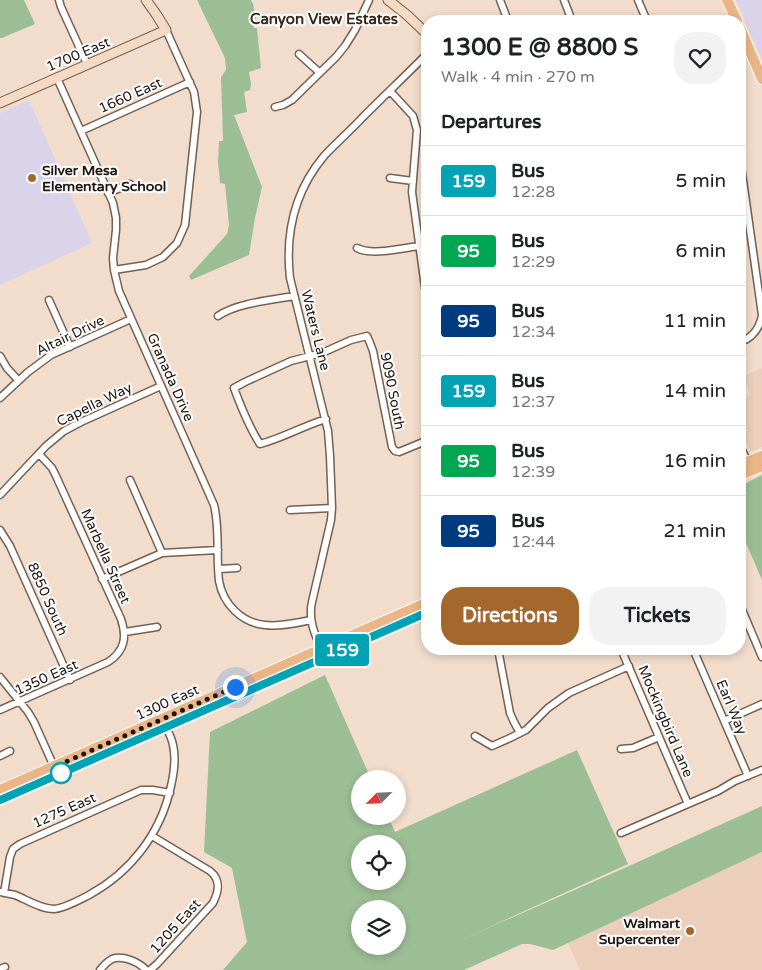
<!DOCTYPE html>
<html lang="en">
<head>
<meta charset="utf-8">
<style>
  :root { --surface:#fff; --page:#f2f2f2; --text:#202124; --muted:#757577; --line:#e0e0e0; --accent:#a5682c }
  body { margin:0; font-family:"Varela Round",sans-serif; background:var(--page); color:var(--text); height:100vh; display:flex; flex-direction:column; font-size:19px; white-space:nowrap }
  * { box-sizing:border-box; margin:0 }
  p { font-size:16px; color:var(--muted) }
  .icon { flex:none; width:28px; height:28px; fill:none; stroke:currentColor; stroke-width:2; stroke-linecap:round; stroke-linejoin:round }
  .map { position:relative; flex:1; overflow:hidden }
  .panel { position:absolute; left:421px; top:15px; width:325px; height:640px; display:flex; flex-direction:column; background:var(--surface); border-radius:20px; box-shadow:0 2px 8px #0003 }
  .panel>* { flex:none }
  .badge { padding:0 10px; border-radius:4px; font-size:18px; line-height:32px }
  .needle { width:32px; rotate:246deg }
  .buttons { position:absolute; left:351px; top:770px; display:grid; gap:10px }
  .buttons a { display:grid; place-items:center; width:55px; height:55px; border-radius:50%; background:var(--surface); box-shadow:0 2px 8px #0003; font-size:25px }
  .you { position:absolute; width:25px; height:25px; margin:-12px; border:4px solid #fff; border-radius:50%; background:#1a73e8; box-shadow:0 0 0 8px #1a73e833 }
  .map>.badge { position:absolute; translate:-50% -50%; box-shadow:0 0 0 2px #fff }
  h2 { padding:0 20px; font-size:19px; line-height:45px }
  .round { display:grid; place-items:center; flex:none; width:52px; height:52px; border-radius:20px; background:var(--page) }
  .summary { display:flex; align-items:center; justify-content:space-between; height:85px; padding:0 20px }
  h1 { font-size:24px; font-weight:700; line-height:38px }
  .primary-button { display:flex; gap:10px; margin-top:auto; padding:10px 20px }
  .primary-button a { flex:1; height:58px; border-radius:20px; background:var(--accent); color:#fff; font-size:20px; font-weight:700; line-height:58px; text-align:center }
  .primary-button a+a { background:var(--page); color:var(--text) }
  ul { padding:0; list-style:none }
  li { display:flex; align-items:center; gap:15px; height:70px; padding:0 20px; border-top:1px solid var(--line) }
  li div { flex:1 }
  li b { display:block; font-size:19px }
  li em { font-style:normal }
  li .badge { min-width:55px; font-weight:700; text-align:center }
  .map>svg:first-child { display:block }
  .built { fill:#ebcfbb }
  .education { fill:#d9d4e9 }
  .green { fill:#9cbe95; fill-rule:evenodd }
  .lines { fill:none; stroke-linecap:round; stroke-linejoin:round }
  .street-casing { stroke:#736052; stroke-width:9 }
  .secondary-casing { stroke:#736052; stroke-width:11 }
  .primary-casing { stroke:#fff; stroke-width:12 }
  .street { stroke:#fff; stroke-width:6 }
  .secondary { stroke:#f5dac3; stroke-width:9 }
  .primary { stroke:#ebb687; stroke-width:10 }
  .line-casing { stroke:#fff; stroke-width:11 }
  .line { stroke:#00a3b4; stroke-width:8 }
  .walk { stroke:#1e1611; stroke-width:5; stroke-dasharray:0 9 }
  .poi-dot { fill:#a5682c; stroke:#fff; stroke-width:2 }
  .stop-dot { fill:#fff; stroke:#00a3b4; stroke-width:2.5 }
  .labels { text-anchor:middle; stroke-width:4; stroke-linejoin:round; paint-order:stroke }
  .street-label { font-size:14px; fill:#1e1611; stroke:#fff }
  .poi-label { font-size:14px; font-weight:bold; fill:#1e1611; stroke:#fff; text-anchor:start }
  .neighbourhood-label { font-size:15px; font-weight:bold; fill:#37271a; stroke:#fff }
</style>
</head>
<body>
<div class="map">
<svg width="762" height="970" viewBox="0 0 762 970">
  <rect width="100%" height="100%" fill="#f2ddcc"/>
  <path class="built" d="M762 368V447L753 451H750L740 430V400L751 395 743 376Z
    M762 852V970H580L568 943Z"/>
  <path class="education" d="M736 0H762V60Z
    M29 100 92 243 0 285V113Z"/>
  <path class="green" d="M0 0H24L35 24 2 38H0Z
    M197 0H251L253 4 256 19H252L254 28H257L261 68 249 72 251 84 250 90 244 92 247 112 234 115 262 187 255 218 249 255 191 280 189 276 227 234 229 225 225 184 220 183 218 162 219 141H223L221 77 226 70 225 58Z
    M762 475V580L740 529V486Z
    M325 675 371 779H360V816H388L395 832 577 750 628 864 463 939 629 866 762 806V852L553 950 530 944H522L464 970H223L247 942 232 868 204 852 210 732ZM360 844H398V881H360ZM360 909H398V946H360Z"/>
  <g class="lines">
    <g class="street-casing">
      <path id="street" d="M59 0 61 7 87 64
        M500 0 508 21
        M564 0 572 21
        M638 0 647 21
        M299 54 320 73
        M57 78 113 203 116 218V230L113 258 114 270 119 291 214 505C220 529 216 556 219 581 223 604 242 623 265 625 279 627 297 623 311 620
        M390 91 413 116 417 130 412 192 428 309
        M275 107 283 105 292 100 336 57 345 46 355 30 369 0
        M81 131 190 82
        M740 159 762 315
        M390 178 413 181
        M108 193 130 184
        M357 248C372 256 402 248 419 246
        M114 270 146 265 163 257 177 243 185 225 197 112 194 92 166 30
        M49 300 70 347
        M218 316C237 303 272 300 294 296
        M740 342C753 338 759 329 762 316
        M0 356 7 368 18 380
        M0 398 28 372 51 355 131 319
        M326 419C303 426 283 438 260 444 249 427 241 407 234 388L245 382 291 361 322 353 351 340 367 336 370 343 373 351 392 447 395 451 399 452 428 440
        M740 446 749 465
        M130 480 162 553
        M0 495 46 446 64 431 81 422 161 386
        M290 510 332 508
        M0 530 10 546 70 680
        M219 569 237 568
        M102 579 162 553 218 550
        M740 605 762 657
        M125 632 157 627
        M498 649 510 713 514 722 520 733
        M621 649 688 804
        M693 649 748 776
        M322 651C315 635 308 620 312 602L331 520 332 508 330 456 328 431 290 278C285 233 294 192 324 156 336 143 350 131 362 118 384 96 406 75 428 53
        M0 677 28 712 34 722 55 769
        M0 710 108 662C125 651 127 637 121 619L56 476 52 468 39 454
        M724 721 762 704
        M475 736 492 746 510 738 526 730 548 708 569 693 629 666
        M621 749 633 748 659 737
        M0 756 10 751
        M621 833 718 791 735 781 762 770
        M0 892C5 893 10 894 15 895 27 900 41 909 54 909 66 908 79 900 89 895 131 872 161 833 171 786 174 773 176 758 173 745 172 739 169 733 166 727
        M4 893 10 857 13 849 20 844 141 790H153L170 793
        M0 969 5 967
        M100 970C103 966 107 962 112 959 123 955 139 962 146 970
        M150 970 157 964 213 903C219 891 221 880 210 871L152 836"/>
    </g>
    <g class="secondary-casing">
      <path id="secondary" d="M388 0 407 15 428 35
        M0 103 166 30 156 14 146 0"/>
    </g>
    <g class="primary-casing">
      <path id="primary" d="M727 0 737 21
        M740 28 762 79
        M740 465 762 456
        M740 475 762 466
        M0 790 428 602
        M0 800 428 612"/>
    </g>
    <use href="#street" class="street"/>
    <use href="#secondary" class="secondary"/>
    <use href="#primary" class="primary"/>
  </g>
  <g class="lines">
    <g class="line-casing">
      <path id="line" d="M0 800 428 612"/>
    </g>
    <use href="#line" class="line"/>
    <path class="walk" d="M61 773 58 775 54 767 235 687"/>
  </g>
  <g class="poi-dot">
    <circle cx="32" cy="178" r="5"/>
    <circle cx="690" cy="931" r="5"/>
  </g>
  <circle class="stop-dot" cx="61" cy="773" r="10"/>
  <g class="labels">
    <g class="street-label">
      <text transform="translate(78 54) rotate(-23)" y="5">1700 East</text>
      <text transform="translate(130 95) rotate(-24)" y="5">1660 East</text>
      <text transform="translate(316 330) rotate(76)" y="5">Waters Lane</text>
      <text transform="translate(70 335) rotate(-26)" y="5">Altair Drive</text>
      <text transform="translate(171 377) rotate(66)" y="5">Granada Drive</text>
      <text transform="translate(393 391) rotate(79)" y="5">9090 South</text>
      <text transform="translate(94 404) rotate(-26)" y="5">Capella Way</text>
      <text transform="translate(106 556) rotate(66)" y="5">Marbella Street</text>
      <text transform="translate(48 599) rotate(66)" y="5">8850 South</text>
      <text transform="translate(46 677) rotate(-24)" y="5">1350 East</text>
      <text transform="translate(167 702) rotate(-24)" y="5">1300 East</text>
      <text transform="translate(732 707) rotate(67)" y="5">Earl Way</text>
      <text transform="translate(666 721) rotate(67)" y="5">Mockingbird Lane</text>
      <text transform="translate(64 810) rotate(-24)" y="5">1275 East</text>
      <text transform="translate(175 926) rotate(-48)" y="5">1205 East</text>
    </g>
    <g class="poi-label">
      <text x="42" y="175">Silver Mesa<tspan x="42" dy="16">Elementary School</tspan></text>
      <text x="680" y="928" text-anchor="end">Walmart<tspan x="680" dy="16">Supercenter</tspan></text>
    </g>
    <g class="neighbourhood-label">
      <text x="324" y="24">Canyon View Estates</text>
    </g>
  </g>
</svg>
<div class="buttons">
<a><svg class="needle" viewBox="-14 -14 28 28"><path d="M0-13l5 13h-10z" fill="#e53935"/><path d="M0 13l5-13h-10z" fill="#757577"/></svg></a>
<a><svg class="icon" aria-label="locate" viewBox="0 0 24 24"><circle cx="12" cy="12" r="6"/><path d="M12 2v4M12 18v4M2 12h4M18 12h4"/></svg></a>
<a><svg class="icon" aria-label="layers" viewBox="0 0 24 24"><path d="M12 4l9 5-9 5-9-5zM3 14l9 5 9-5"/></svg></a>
</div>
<div class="you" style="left:235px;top:687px"></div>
<b class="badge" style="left:342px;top:650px;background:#00a3b4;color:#fff">159</b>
<section class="panel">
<div class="summary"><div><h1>1300 E @ 8800 S</h1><p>Walk · 4 min · 270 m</p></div><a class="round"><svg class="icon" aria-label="heart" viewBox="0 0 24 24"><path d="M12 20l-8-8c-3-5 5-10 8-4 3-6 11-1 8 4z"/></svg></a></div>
<h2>Departures</h2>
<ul>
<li><span class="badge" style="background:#00a3b4;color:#fff">159</span><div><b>Bus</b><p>12:28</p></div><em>5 min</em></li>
<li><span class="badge" style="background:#00a651;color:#fff">95</span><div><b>Bus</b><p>12:29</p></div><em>6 min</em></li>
<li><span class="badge" style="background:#003b80;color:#fff">95</span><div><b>Bus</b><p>12:34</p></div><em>11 min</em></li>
<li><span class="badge" style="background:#00a3b4;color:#fff">159</span><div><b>Bus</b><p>12:37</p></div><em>14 min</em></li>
<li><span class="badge" style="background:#00a651;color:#fff">95</span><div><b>Bus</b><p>12:39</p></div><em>16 min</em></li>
<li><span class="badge" style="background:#003b80;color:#fff">95</span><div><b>Bus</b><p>12:44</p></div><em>21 min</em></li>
</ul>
<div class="primary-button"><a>Directions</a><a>Tickets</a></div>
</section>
</div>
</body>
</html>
